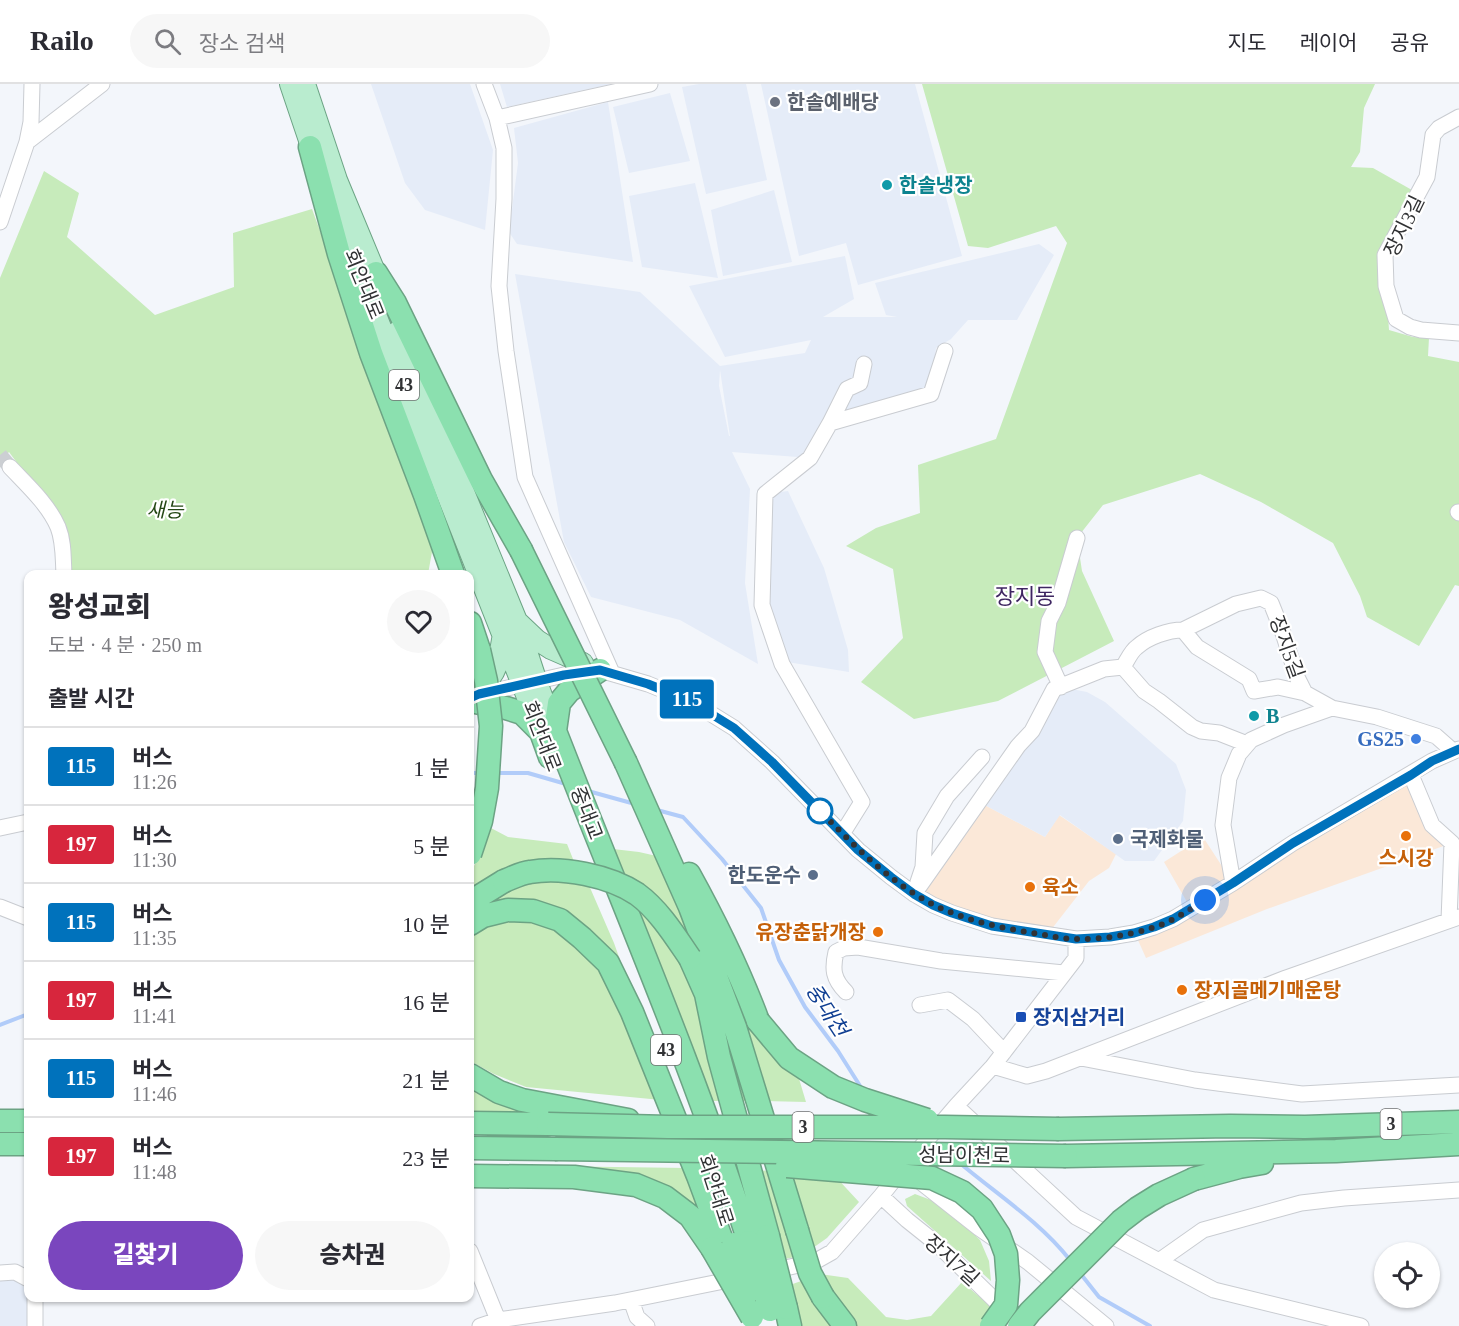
<!DOCTYPE html>
<html lang="ko">
<head>
<meta charset="utf-8">
<style>
  :root { --surface:#fff; --page:#f7f7f7; --text:#2b2b33; --muted:#7c7c81; --line:#e1e1e2; --accent:#7a46be }
  body { margin:0; font-family:"Times New Roman","Noto Sans KR",serif; background:var(--page); color:var(--text); height:100vh; display:flex; flex-direction:column; font-size:22px; white-space:nowrap }
  * { box-sizing:border-box; margin:0 }
  p { font-size:20px; color:var(--muted) }
  .icon { flex:none; width:33px; height:33px; fill:none; stroke:currentColor; stroke-width:2; stroke-linecap:round; stroke-linejoin:round }
  .map { position:relative; flex:1; overflow:hidden }
  .side { position:absolute; left:24px; top:486px; width:450px; height:732px; display:flex; flex-direction:column; background:var(--surface); border-radius:12px; box-shadow:0 2px 4px #0004 }
  .side>* { flex:none }
  .badge { padding:0 12px; border-radius:4px; font-size:21px; line-height:39px }
  .controls { position:absolute; left:1374px; top:1158px; display:grid; gap:12px }
  .controls a { display:grid; place-items:center; width:66px; height:66px; border-radius:50%; background:var(--surface); box-shadow:0 2px 4px #0004; font-size:30px }
  .you { position:absolute; width:30px; height:30px; margin:-15px; border:4px solid #fff; border-radius:50%; background:#1a73e8; box-shadow:0 0 0 9px #1a73e833 }
  .map>.badge { position:absolute; translate:-50% -50%; box-shadow:0 0 0 3px #fff }
  h2 { padding:0 24px; font-size:22px; line-height:54px }
  .round { display:grid; place-items:center; flex:none; width:63px; height:63px; border-radius:32px; background:var(--page) }
  .summary { display:flex; align-items:center; justify-content:space-between; height:102px; padding:0 24px }
  h1 { font-size:28px; font-weight:800; line-height:45px }
  .button { display:flex; gap:12px; margin-top:auto; padding:12px 24px }
  .button a { flex:1; height:69px; border-radius:36px; background:var(--accent); color:#fff; font-size:24px; font-weight:800; line-height:69px; text-align:center }
  .button a+a { background:var(--page); color:var(--text) }
  ul { padding:0; list-style:none }
  li { display:flex; align-items:center; gap:18px; height:78px; padding:0 24px; border-top:2px solid var(--line) }
  li div { flex:1 }
  li b { display:block; font-size:22px }
  li em { font-style:normal }
  li .badge { min-width:66px; font-weight:700; text-align:center }
  header { display:flex; align-items:center; gap:36px; box-sizing:border-box; height:84px; padding:0 30px; background:var(--surface); border-bottom:2px solid var(--line) }
  header strong { font-size:28px }
  nav { display:flex; gap:33px; margin-inline-start:auto; font-size:21px }
  .search { width:420px; height:54px; background:var(--page); display:flex; align-items:center; gap:15px; box-sizing:border-box; padding:0 21px; border-radius:33px; color:var(--muted); font-size:22px }
  .map>svg:first-child { display:block }
  .commercial { fill:#fbe8d8 }
  .built { fill:#e5ecf8; fill-rule:evenodd }
  .green { fill:#c7ebbb }
  .lines { fill:none; stroke-linecap:round; stroke-linejoin:round }
  .stream { stroke:#b1ccf9; stroke-width:4 }
  .minor-tunnel { stroke:#cccfd3; stroke-width:15; stroke-dasharray:15 8; stroke-linecap:butt }
  .minor-casing { stroke:#c9ccd1; stroke-width:17 }
  .major-casing { stroke:#6ca384; stroke-width:22 }
  .highway-casing { stroke:#6ca384; stroke-width:25 }
  .minor { stroke:#fff; stroke-width:15 }
  .major { stroke:#b9eccf; stroke-width:20 }
  .highway { stroke:#8be0af; stroke-width:22 }
  .highway-bridge-casing { stroke:#6ca384; stroke-width:25; stroke-linecap:butt }
  .highway-bridge { stroke:#8be0af; stroke-width:22 }
  .line-casing { stroke:#fff; stroke-width:14 }
  .line { stroke:#0072bc; stroke-width:9 }
  .walk { stroke:#313234; stroke-width:6; stroke-dasharray:0 10.8 }
  .worship-dot { fill:#6b7280; stroke:#fff; stroke-width:2 }
  .culture-dot { fill:#0f9aa8; stroke:#fff; stroke-width:2 }
  .shop-dot { fill:#3f7fe0; stroke:#fff; stroke-width:2 }
  .stop-dot { fill:#fff; stroke:#0072bc; stroke-width:3 }
  .food-dot { fill:#e8710a; stroke:#fff; stroke-width:2 }
  .service-dot { fill:#5c6f8a; stroke:#fff; stroke-width:2 }
  .transit-dot { fill:#1a4fb4; stroke:#fff; stroke-width:2 }
  .labels { text-anchor:middle; stroke-width:4.5; stroke-linejoin:round; paint-order:stroke }
  .shield { fill:#fff; stroke:#6f7071; stroke-width:1.5 }
  .shield-label { font-size:18px; font-weight:bold; fill:#313234 }
  .worship-label { font-size:20px; font-weight:bold; fill:#5b616d; stroke:#fff; text-anchor:start }
  .culture-label { font-size:20px; font-weight:bold; fill:#0d838f; stroke:#fff; text-anchor:start }
  .street-label { font-size:20px; fill:#313234; stroke:#fff }
  .park-label { font-size:20px; font-style:italic; fill:#244715; stroke:#fff }
  .shop-label { font-size:20px; font-weight:bold; fill:#366cbe; stroke:#fff; text-anchor:end }
  .service-label { font-size:20px; font-weight:bold; fill:#4e5e75; stroke:#fff; text-anchor:start }
  .food-label { font-size:20px; font-weight:bold; fill:#c56008; stroke:#fff; text-anchor:start }
  .transit-label { font-size:20px; font-weight:bold; fill:#164399; stroke:#fff; text-anchor:start }
  .water-label { font-size:21px; font-style:italic; fill:#103f92; stroke:#fff }
  .quarter-label { font-size:22px; fill:#3e2661; stroke:#fff }
</style>
</head>
<body>
<header>
<strong>Railo</strong>
<div class="search"><svg class="icon" aria-label="search" viewBox="0 0 24 24"><circle cx="10" cy="10" r="6"/><path d="M15 15l6 6"/></svg>장소 검색</div>
<nav><a>지도</a><a>레이어</a><a>공유</a></nav>
</header>
<div class="map">
<svg width="1459" height="1242" viewBox="0 0 1459 1242">
  <rect width="100%" height="100%" fill="#f3f6fb"/>
  <path class="commercial" d="M1411 691 1432 741 1452 759 1267 825 1146 874 1137 854 1191 825 1164 778 1203 753 1233 799Z
    M979 718 1045 753 1059 731 1116 770 1109 784 1089 797 1047 851 1018 847 914 810Z"/>
  <path class="built" d="M371 0H470L493 66 485 146 425 126 405 99Z
    M500 0H611L507 23Z
    M699 0H746L767 96 706 110 682 3Z
    M761 0H915L962 172 858 201 846 159 799 172Z
    M670 9 690 77 629 89 613 23Z
    M608 18 633 178 517 160 509 148 518 79 514 44Z
    M695 99 718 194 642 183 629 112Z
    M774 106 792 178 723 192 711 126Z
    M1039 160 1054 171 1017 236H968L951 255 936 264 931 310 830 339 810 374 732 368 750 405 745 499 758 580 680 536 591 513 564 458 515 190 640 208 720 282 805 269 811 256 725 273 689 202 845 172 854 215 823 233H897L886 231 875 199ZM720 286 730 352H729L719 302Z
    M788 407 824 484 848 566 849 588 781 577 762 521 765 410Z
    M1061 603 1087 608 1105 618 1176 680 1186 706 1183 737 1154 777H1125L1060 731 1045 753 979 718Z
    M0 1194H9L21 1199 28 1209 30 1242H0Z"/>
  <path class="green" d="M922 0H1375L1364 24 1360 68 1351 83 1373 84 1419 110 1397 151 1386 202 1389 246 1413 253 1429 254 1428 272 1459 278V502L1455 501 1419 562 1367 533 1360 512 1333 459 1261 418 1200 390 1103 421 1077 454 1082 487 1114 557 998 617 914 635 861 598 903 554 893 485 846 462 876 444 920 429 918 381 996 355 1067 159 1056 142 988 164 968 162Z
    M44 87 79 109 67 153 155 231 234 203 233 149 312 125 434 457 428 490H63L46 418 9 368 0 378V194Z
    M489 743 508 753 567 760 575 780 470 811V790L480 770Z
    M613 765 639 768 661 773 754 1017H737L711 911 622 794Z
    M552 795 588 799 614 859 639 929 596 855 474 820 515 800Z
    M634 820 656 837 691 887 727 1017H709Z
    M501 833 552 840 596 878 661 1016 526 1003 494 990 470 977V846Z
    M707 840 794 978 806 1018 764 1017Z
    M470 995 532 1022 528 1029 470 1028Z
    M470 1081 687 1084 713 1151 677 1116 470 1082Z
    M755 1086 772 1087 795 1173 780 1176Z
    M785 1087 834 1091 859 1118 827 1154 810 1166Z
    M915 1110 944 1121 980 1156 989 1177 991 1197 907 1122 905 1115Z
    M820 1190 848 1194 886 1233 907 1236 931 1232 962 1198 993 1224 981 1242H851Z
    M804 1196 835 1242H798L787 1202Z"/>
  <g class="lines">
    <path class="stream" d="M470 689H481
      M494 689H528L566 700
      M588 707 635 720
      M657 726 683 733 722 775 761 824 779 876 805 923 838 967 862 1005
      M0 941 28 930
      M961 1080C998 1111 1040 1138 1070 1176
      M1080 1189 1099 1213 1150 1242"/>
    <path class="minor-tunnel" d="M0 371 10 383"/>
    <g class="minor-casing">
      <path id="minor" d="M484 0 497 34
        M1459 33 1439 44 1433 51 1427 93 1385 171 1386 202 1396 235 1410 243 1421 246 1459 249
        M27 58 102 0
        M0 138 27 58 31 38 32 0
        M830 339 847 305 860 299 864 280
        M10 383C27 401 48 420 58 443 64 458 63 475 64 490
        M1458 428 1459 429
        M1183 546 1197 563 1249 595 1254 607 1278 603 1305 609
        M1123 583 1144 607 1159 617 1192 643 1201 647 1219 649 1247 660
        M612 589 525 393 506 267 499 202 504 115V64L497 34 650 0
        M1061 603 1045 568 1049 537 1058 519 1077 454
        M481 610 564 591 600 586 648 600 692 618 734 644 772 678 858 766 891 793 914 810 933 821 952 829 992 842 1076 855 1110 853 1134 849 1154 843 1173 835 1233 799 1293 759 1432 677 1459 665
        M1411 691 1432 741 1452 759 1449 836
        M0 744 28 738
        M842 750 862 718 782 580 762 521 765 410 810 374 830 339 931 310 945 267
        M918 798 923 783 925 749 947 712 982 673
        M1233 799 1223 741 1229 694 1239 670 1251 656 1284 641 1332 624
        M914 810 1018 662 1032 647 1054 605 1104 585 1123 583C1127 577 1131 567 1137 563 1148 553 1168 546 1183 546L1236 520 1261 514 1271 519 1283 549 1297 593 1305 609 1332 624 1377 633 1436 652 1453 667
        M0 823 28 834
        M846 908C833 895 832 885 836 868L844 864 858 863 941 877 1064 889
        M920 921 948 916 973 935 1004 968
        M1081 974 1195 996 1302 1010 1459 1001
        M993 982 1027 992 1046 987 1286 894 1459 833
        M956 1022 1076 1133 1214 1206 1361 1242
        M917 1095 979 1144 1028 1178 1106 1242
        M881 1112 907 1136 937 1160 1008 1229
        M470 1167 498 1236 480 1242
        M1159 1177 1203 1146 1301 1119 1344 1114 1459 1106
        M768 1188 816 1177 832 1168 881 1112 909 1077 956 1022 993 982 1076 874V855
        M0 1189 15 1188 28 1195
        M631 1216 637 1233 647 1242
        M498 1236 615 1219 739 1194
        M35 1242V1214"/>
    </g>
    <g class="major-casing">
      <path id="major" d="M290 0 316 77
        M305 0 337 96 381 202
        M337 132 540 646
        M398 247 517 537 537 598 555 647
        M518 538 537 556 551 565 583 579
        M481 608 494 588 498 579 503 550"/>
    </g>
    <g class="highway-casing">
      <path id="highway" d="M310 63 339 170 371 269 425 411 453 490
        M376 189 395 219 481 396 521 466
        M470 539 479 566
        M600 586 569 607 559 619 555 647C621 817 694 984 749 1158
        M470 617 506 624 522 629 541 648 550 673
        M626 679 690 823 735 943 797 1146
        M689 790C715 837 739 886 758 937
        M470 818 504 797
        M470 840 483 832 508 826 533 827 560 836 582 854 608 879 632 928 698 1092 724 1162
        M690 874 706 910 719 973 768 1152
        M470 991 499 1008 522 1016 628 1036
        M0 1037H28
        M470 1039 548 1040
        M1059 1045 1230 1042 1305 1043 1459 1038
        M0 1060H28
        M470 1064 555 1065
        M1066 1072 1336 1067 1459 1060
        M470 1092 574 1093 636 1101 665 1113 690 1132 712 1164
        M1194 1095 1239 1083 1262 1079
        M823 1213 845 1242
        M786 1224 790 1242"/>
    </g>
    <use href="#minor" class="minor"/>
    <use href="#major" class="major"/>
    <use href="#highway" class="highway"/>
    <g class="highway-bridge-casing">
      <path id="highway-bridge" d="M521 466 626 679
        M470 770 481 737 487 704 491 642 486 597 479 566
        M504 797C512 794 521 789 530 788 562 782 610 792 637 810 659 826 675 852 690 874
        M758 937 789 974 833 1003 865 1016 927 1036
        M548 1040 668 1043H945L1059 1045
        M555 1065 1066 1072
        M787 1082 932 1094 962 1108 982 1125 999 1151 1006 1170 1008 1196 1006 1221 991 1242
        M797 1146 810 1189 823 1213
        M768 1152 786 1224
        M749 1158 770 1226
        M733 1160 747 1208
        M712 1164 752 1233
        M1019 1242 1030 1228 1121 1137 1138 1124 1159 1111 1194 1095"/>
    </g>
    <use href="#highway-bridge" class="highway-bridge"/>
  </g>
  <g class="lines">
    <g class="line-casing">
      <path id="line" d="M470 614 479 610 564 591 600 586 648 600 692 618 734 644 772 678 858 766 891 793 914 810 933 821 952 829 992 842 1076 855 1110 853 1134 849 1154 843 1173 835 1233 799 1293 759 1411 691 1432 677 1459 665"/>
    </g>
    <use href="#line" class="line"/>
    <path class="walk" d="M820 727 814 721C846 753 876 785 913 809 951 834 995 843 1039 850 1051 852 1063 855 1075 855 1100 856 1129 851 1152 844 1171 838 1188 827 1205 816"/>
  </g>
  <circle class="worship-dot" cx="775" cy="18" r="6"/>
  <g class="culture-dot">
    <circle cx="887" cy="101" r="6"/>
    <circle cx="1254" cy="632" r="6"/>
  </g>
  <circle class="shop-dot" cx="1416" cy="655" r="6"/>
  <circle class="stop-dot" cx="820" cy="727" r="12"/>
  <g class="food-dot">
    <circle cx="1406" cy="752" r="6"/>
    <circle cx="1030" cy="803" r="6"/>
    <circle cx="878" cy="848" r="6"/>
    <circle cx="1182" cy="906" r="6"/>
  </g>
  <g class="service-dot">
    <circle cx="1118" cy="755" r="6"/>
    <circle cx="813" cy="791" r="6"/>
  </g>
  <rect class="transit-dot" x="1015" y="927" width="12" height="12" rx="3"/>
  <g class="labels">
    <g class="shield">
      <rect x="389" y="286" width="30" height="30" rx="4.5"/>
      <rect x="651" y="951" width="30" height="30" rx="4.5"/>
      <rect x="1380.5" y="1025" width="21" height="30" rx="4.5"/>
      <rect x="792.5" y="1028" width="21" height="30" rx="4.5"/>
    </g>
    <g class="shield-label">
      <text x="404" y="307">43</text>
      <text x="666" y="972">43</text>
      <text x="1391" y="1046">3</text>
      <text x="803" y="1049">3</text>
    </g>
    <g class="worship-label">
      <text x="787" y="25">한솔예배당</text>
    </g>
    <g class="culture-label">
      <text x="899" y="108">한솔냉장</text>
      <text x="1266" y="639">B</text>
    </g>
    <g class="street-label">
      <text transform="translate(1404 142) rotate(-64)" y="7">장지3길</text>
      <text transform="translate(364 200) rotate(68)" y="7">회안대로</text>
      <text transform="translate(1287 563) rotate(70)" y="7">장지5길</text>
      <text transform="translate(542 652) rotate(69)" y="7">회안대로</text>
      <text transform="translate(587 729) rotate(69)" y="7">중대교</text>
      <text transform="translate(964 1071) rotate(1)" y="7">성남이천로</text>
      <text transform="translate(716 1106) rotate(72)" y="7">회안대로</text>
      <text transform="translate(952 1176) rotate(42)" y="7">장지7길</text>
    </g>
    <g class="park-label">
      <text x="165" y="433">새능</text>
    </g>
    <g class="shop-label">
      <text x="1404" y="662">GS25</text>
    </g>
    <g class="service-label">
      <text x="1130" y="762">국제화물</text>
      <text x="801" y="798" text-anchor="end">한도운수</text>
    </g>
    <g class="food-label">
      <text x="1406" y="781" text-anchor="middle">스시강</text>
      <text x="1042" y="810">육소</text>
      <text x="866" y="855" text-anchor="end">유장춘닭개장</text>
      <text x="1194" y="913">장지골메기매운탕</text>
    </g>
    <g class="transit-label">
      <text x="1033" y="940">장지삼거리</text>
    </g>
    <g class="water-label">
      <text transform="translate(827 926) rotate(57)" y="7">중대천</text>
    </g>
    <g class="quarter-label">
      <text x="1025" y="520">장지동</text>
    </g>
  </g>
</svg>
<div class="controls">
<a><svg class="icon" aria-label="locate" viewBox="0 0 24 24"><circle cx="12" cy="12" r="6"/><path d="M12 2v4M12 18v4M2 12h4M18 12h4"/></svg></a>
</div>
<div class="you" style="left:1205px;top:816px"></div>
<b class="badge" style="left:687px;top:615px;background:#0072bc;color:#fff">115</b>
<section class="side">
<div class="summary"><div><h1>왕성교회</h1><p>도보 · 4 분 · 250 m</p></div><a class="round"><svg class="icon" aria-label="heart" viewBox="0 0 24 24"><path d="M12 20l-8-8c-3-5 5-10 8-4 3-6 11-1 8 4z"/></svg></a></div>
<h2>출발 시간</h2>
<ul>
<li><span class="badge" style="background:#0072bc;color:#fff">115</span><div><b>버스</b><p>11:26</p></div><em>1 분</em></li>
<li><span class="badge" style="background:#d7263d;color:#fff">197</span><div><b>버스</b><p>11:30</p></div><em>5 분</em></li>
<li><span class="badge" style="background:#0072bc;color:#fff">115</span><div><b>버스</b><p>11:35</p></div><em>10 분</em></li>
<li><span class="badge" style="background:#d7263d;color:#fff">197</span><div><b>버스</b><p>11:41</p></div><em>16 분</em></li>
<li><span class="badge" style="background:#0072bc;color:#fff">115</span><div><b>버스</b><p>11:46</p></div><em>21 분</em></li>
<li><span class="badge" style="background:#d7263d;color:#fff">197</span><div><b>버스</b><p>11:48</p></div><em>23 분</em></li>
</ul>
<div class="button"><a>길찾기</a><a>승차권</a></div>
</section>
</div>
</body>
</html>
